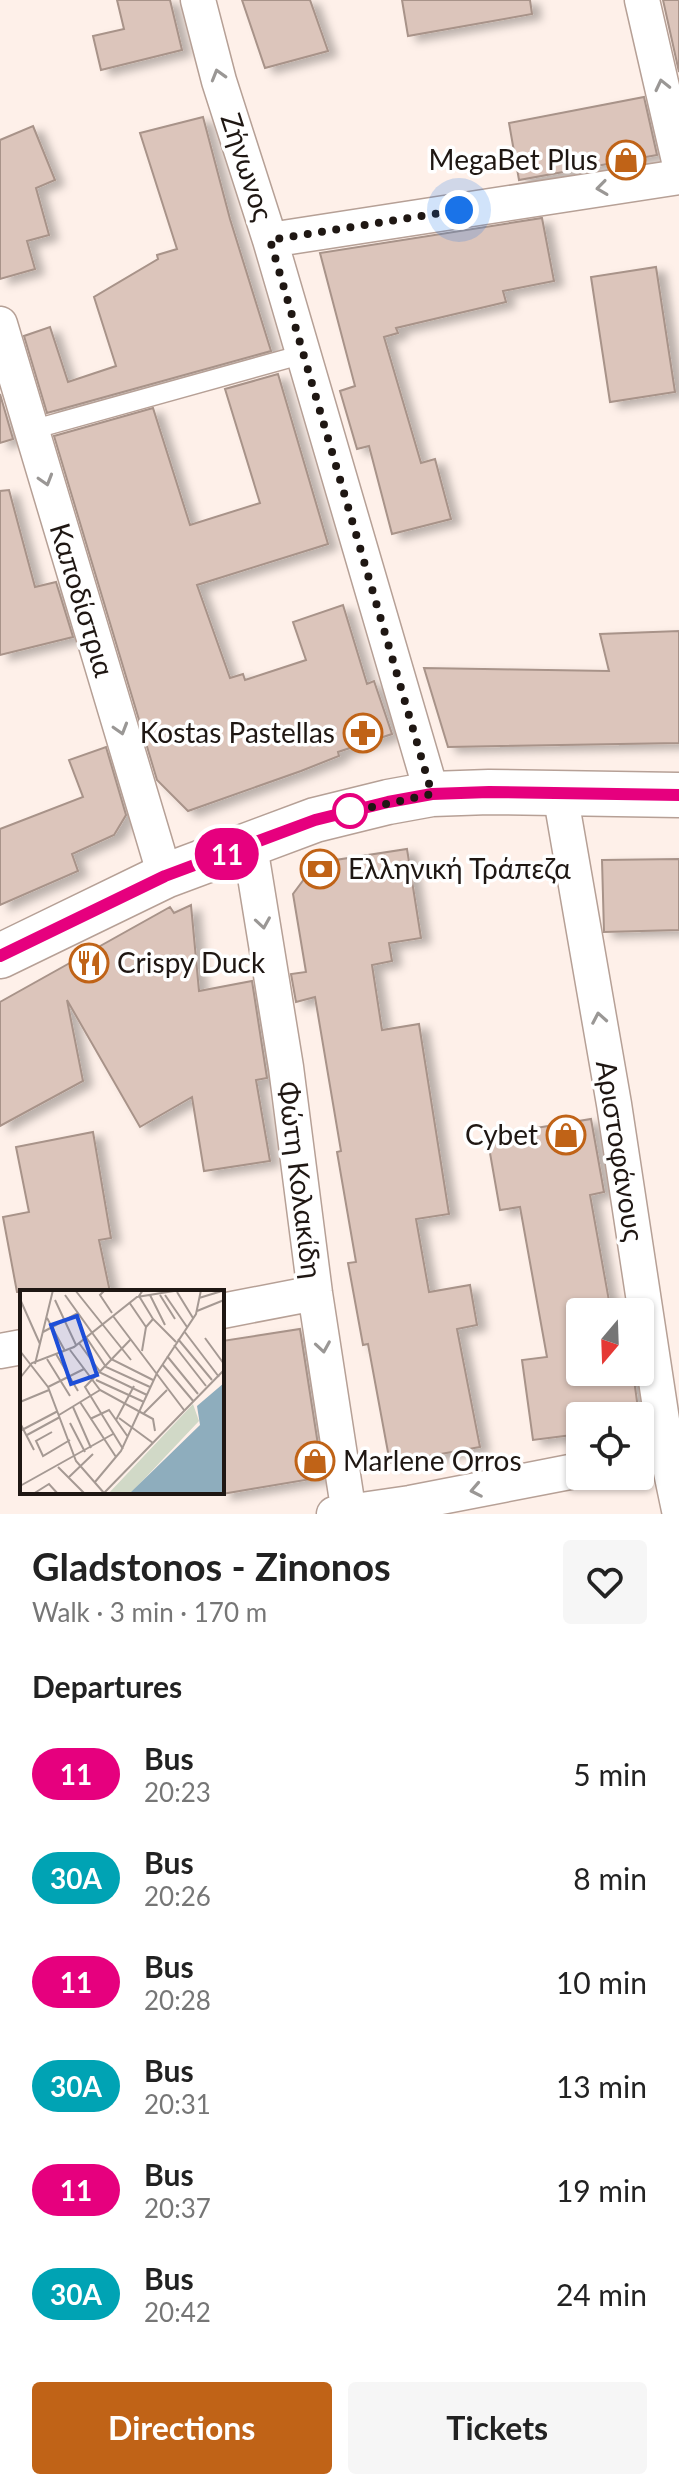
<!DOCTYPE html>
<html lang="en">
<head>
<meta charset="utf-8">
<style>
  :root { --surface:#fff; --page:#f6f6f6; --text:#222; --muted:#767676; --accent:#c06317 }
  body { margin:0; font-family:Lato,sans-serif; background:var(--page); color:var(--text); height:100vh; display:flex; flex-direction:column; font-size:30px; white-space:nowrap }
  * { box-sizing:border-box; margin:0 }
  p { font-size:26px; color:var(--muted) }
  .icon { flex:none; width:44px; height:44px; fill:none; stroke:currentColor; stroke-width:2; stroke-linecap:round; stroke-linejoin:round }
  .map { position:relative; height:1514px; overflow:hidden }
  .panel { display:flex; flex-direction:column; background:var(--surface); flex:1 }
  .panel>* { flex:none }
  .badge { padding:0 16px; border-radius:26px; font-size:28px; line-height:52px }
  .needle { width:52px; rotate:199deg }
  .fabs { position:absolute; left:566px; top:1298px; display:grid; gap:16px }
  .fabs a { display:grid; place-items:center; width:88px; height:88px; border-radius:8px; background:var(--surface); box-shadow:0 2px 6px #0004; font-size:40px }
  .you { position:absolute; width:40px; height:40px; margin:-20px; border:6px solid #fff; border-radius:50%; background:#1a73e8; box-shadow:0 0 0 12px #1a73e833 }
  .map>.badge { position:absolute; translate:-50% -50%; box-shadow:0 0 0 4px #fff }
  h2 { padding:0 32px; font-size:30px; line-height:72px }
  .round { display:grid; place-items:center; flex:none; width:84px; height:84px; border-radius:8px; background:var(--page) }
  .summary { display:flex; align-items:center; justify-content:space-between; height:136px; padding:0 32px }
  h1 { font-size:38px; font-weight:700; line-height:60px }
  .primary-button { display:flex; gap:16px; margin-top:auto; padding:16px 32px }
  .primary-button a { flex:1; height:92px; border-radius:8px; background:var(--accent); color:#fff; font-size:32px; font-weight:700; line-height:92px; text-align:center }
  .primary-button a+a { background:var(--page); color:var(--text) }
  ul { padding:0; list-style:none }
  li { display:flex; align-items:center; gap:24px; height:104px; padding:0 32px }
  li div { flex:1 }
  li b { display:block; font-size:30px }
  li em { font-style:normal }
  li .badge { min-width:88px; font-weight:700; text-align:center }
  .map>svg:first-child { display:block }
  .building { fill:#dcc5bb; stroke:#a89389; stroke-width:2; filter:url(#shadow) }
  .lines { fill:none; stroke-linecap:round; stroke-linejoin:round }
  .lane-casing { stroke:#b6a096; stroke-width:21 }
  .street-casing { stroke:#b6a096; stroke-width:37 }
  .secondary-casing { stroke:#b6a096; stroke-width:47 }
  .lane { stroke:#fff; stroke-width:18 }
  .street { stroke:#fff; stroke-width:34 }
  .secondary { stroke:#fff; stroke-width:44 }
  .oneway { stroke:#9a9795 }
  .line-casing { stroke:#fff; stroke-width:18 }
  .line { stroke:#e6007e; stroke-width:12 }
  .walk { stroke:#1f1713; stroke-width:8; stroke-dasharray:0 14.4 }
  .stop-dot { fill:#fff; stroke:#e6007e; stroke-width:4 }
  .labels { text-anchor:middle; stroke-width:7; stroke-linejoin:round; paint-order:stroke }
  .poi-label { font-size:28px; fill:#1f1713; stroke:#fff; text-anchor:end }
  .street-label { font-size:28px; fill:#1f1713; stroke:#fff }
  .inset-road { fill:none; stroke:#a59993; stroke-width:2 }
  .view { fill:#1d4ed8; fill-opacity:0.15; stroke:#1d4ed8; stroke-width:4 }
  .inset-edge { fill:none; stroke:#1f1713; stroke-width:4 }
</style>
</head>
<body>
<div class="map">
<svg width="679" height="1514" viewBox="0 0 679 1514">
  <defs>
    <filter id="shadow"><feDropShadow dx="9" dy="5" stdDeviation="4" flood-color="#0004"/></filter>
  </defs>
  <rect width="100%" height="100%" fill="#fef0e9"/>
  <path class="building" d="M117 0H170L182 50 101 70 93 36 124 29Z
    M242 0H310L328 51 265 68Z
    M402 0H530L532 14 408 36Z
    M663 0H679V72Z
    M644 97 657 155 519 180 509 123Z
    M203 117 230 219 271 351 47 413 24 336 50 327 68 382 116 366 94 297 158 259 157 255 177 249 140 133Z
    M33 126 55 180 36 188 49 235 27 241 35 269 0 279V140Z
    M542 218 554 281 503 291 506 302 396 328 398 333 384 337 421 463 435 459 451 519 392 534 369 446 357 449 340 391 355 386 320 253Z
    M656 267 675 392 610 402 591 277Z
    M278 374 328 544 197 585 230 678 243 674 245 680 306 660 293 622 343 605 367 684 374 681 392 734 338 752 339 756 301 771 188 811 157 780 54 436 153 408 190 525 260 503 225 389Z
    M0 394 13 439 0 443Z
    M9 490 35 587 56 582 73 637 0 655V491Z
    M679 631V743L448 747 424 668 609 671 600 634Z
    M106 747 126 815 114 835 72 854 78 871 0 905V829L83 797 69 760Z
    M407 849 421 938 389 943 392 961 372 965 382 1030 419 1024 449 1214 416 1219 429 1292 470 1285 477 1325 457 1329 480 1447 390 1463 368 1344 363 1345 348 1263 356 1262 337 1152 341 1151 315 997 296 1002 291 974 306 972 293 894 316 863Z
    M679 859V930L604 932 602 860Z
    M191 905 199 991 252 981 267 1078 256 1080 270 1161 204 1171 192 1097 140 1127 67 1000 83 1081 0 1126V1002L170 907 174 913Z
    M591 1119 604 1192 590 1195 611 1312H580V1372H633L639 1416H580V1434L533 1440 522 1360 547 1357 520 1207 500 1210 487 1136Z
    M93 1132 111 1238 99 1240 110 1292H17L3 1217 29 1212 16 1147Z
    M300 1329 323 1477 222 1494V1341Z"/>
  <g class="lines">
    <g class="lane-casing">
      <path id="lane" d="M31 430 304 354"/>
    </g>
    <g class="street-casing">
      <path id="street" d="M198 0 219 81 270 240 432 794
        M642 0 679 161
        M270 240 679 177
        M0 324 165 876
        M560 793 614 1104 667 1453 679 1510
        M250 846 286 1067 315 1293 349 1514
        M222 1311 315 1293
        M0 1351 22 1347
        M334 1514 410 1503 580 1470"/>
    </g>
    <g class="secondary-casing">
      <path id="secondary" d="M0 956 165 876 315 820 388 802 432 794 489 792 679 795"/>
    </g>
    <use href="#lane" class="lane"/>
    <use href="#street" class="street"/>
    <use href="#secondary" class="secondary"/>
  </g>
  <defs><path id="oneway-chevron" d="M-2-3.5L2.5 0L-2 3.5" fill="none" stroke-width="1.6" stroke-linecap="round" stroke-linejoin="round" transform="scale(2)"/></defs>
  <g class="oneway">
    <use href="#oneway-chevron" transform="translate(218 75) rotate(-106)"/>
    <use href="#oneway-chevron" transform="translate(662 85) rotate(-103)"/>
    <use href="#oneway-chevron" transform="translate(602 188) rotate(172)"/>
    <use href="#oneway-chevron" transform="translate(46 480) rotate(73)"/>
    <use href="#oneway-chevron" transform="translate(121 729) rotate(73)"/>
    <use href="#oneway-chevron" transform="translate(263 923) rotate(81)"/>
    <use href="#oneway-chevron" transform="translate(599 1018) rotate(-100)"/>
    <use href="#oneway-chevron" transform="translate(323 1347) rotate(81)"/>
    <use href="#oneway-chevron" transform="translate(476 1490) rotate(169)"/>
  </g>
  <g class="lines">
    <g class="line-casing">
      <path id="line" d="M0 956 165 876 315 820 388 802 432 794 489 792 679 795"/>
    </g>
    <use href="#line" class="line"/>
    <path class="walk" d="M350 811 340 814 432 794 270 240 459 210"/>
  </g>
  <defs>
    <g id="shop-ring" transform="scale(2)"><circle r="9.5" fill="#fff" stroke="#c06317" stroke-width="1.5"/><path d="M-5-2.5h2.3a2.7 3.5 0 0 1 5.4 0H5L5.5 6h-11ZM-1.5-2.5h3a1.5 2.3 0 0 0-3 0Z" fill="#c06317"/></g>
    <g id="pharmacy-ring" transform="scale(2)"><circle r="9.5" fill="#fff" stroke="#c06317" stroke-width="1.5"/><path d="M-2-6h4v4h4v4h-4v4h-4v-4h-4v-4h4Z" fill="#c06317"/></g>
    <g id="bank-ring" transform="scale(2)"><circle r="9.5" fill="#fff" stroke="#c06317" stroke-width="1.5"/><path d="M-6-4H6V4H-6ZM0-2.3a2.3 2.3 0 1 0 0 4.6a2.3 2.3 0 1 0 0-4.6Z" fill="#c06317"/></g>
    <g id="restaurant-ring" transform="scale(2)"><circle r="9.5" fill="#fff" stroke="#c06317" stroke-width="1.5"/><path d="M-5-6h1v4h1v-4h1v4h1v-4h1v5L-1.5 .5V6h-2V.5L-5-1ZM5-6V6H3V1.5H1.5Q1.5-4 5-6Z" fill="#c06317"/></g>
  </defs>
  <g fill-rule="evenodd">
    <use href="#shop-ring" x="626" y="160"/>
    <use href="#pharmacy-ring" x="363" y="733"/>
    <use href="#bank-ring" x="320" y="869"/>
    <use href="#restaurant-ring" x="89" y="963"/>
    <use href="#shop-ring" x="566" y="1135"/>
    <use href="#shop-ring" x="315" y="1461"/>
  </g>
  <circle class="stop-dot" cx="350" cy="811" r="16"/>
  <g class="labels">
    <g class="poi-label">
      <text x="598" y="170">MegaBet Plus</text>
      <text x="335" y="743">Kostas Pastellas</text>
      <text x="348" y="879" text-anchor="start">Ελληνική Τράπεζα</text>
      <text x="117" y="973" text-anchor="start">Crispy Duck</text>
      <text x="538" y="1145">Cybet</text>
      <text x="343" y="1471" text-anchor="start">Marlene Orros</text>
    </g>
    <g class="street-label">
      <text transform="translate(247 167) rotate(72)" y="10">Ζήνωνος</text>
      <text transform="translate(82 600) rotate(73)" y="10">Καποδίστρια</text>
      <text transform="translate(620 1151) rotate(81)" y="10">Αριστοφάνους</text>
      <text transform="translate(300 1180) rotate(83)" y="10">Φώτη Κολακίδη</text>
    </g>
  </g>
  <g transform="translate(20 1290)">
    <rect width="204" height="204" fill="#fef0e9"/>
    <path d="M173 114 179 131 144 168 110 204H88Z" fill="#d1d9c7"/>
    <path d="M204 93V204H109L180 135 177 116Z" fill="#8eadbd"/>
    <path class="inset-road" d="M55 0 111 70M85 0 80 5 92 23M123 0 119 6 133 29 156 52M157 2 173 28M45 5 91 69 133 90M130 5 145 35M140 5 155 29M145 5 167 37M179 8 202 1M0 9 20 54M35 10 56 55M109 12 126 37M177 21 204 10M93 26 164 120M27 28 45 61M164 41 199 87M23 42 58 23M66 47 86 77 130 97M185 48 204 74M158 49 192 90M59 53 81 83 127 105M154 55 186 96M50 60 80 100 133 129 135 141M0 61 28 97 56 171 84 203M122 61 126 37 133 29M36 64 58 101M147 66 178 104M27 69 50 106M15 74 33 0M142 74 174 112M0 88 12 73 54 57 117 7 160 0M76 90 124 112M28 97 64 79M0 112 29 100M60 112 96 167M53 117 71 158M124 123 147 100M39 125 80 100M99 128 133 153M70 129 89 120 108 147M96 130 114 96M0 133 14 160M50 133 65 162M0 141 38 121M32 142 16 151 23 166 50 150M7 145 40 127M103 159 65 97 111 49M38 177 65 204M48 188 73 164M75 192 101 161 137 83 176 24 181 0M0 196 93 144M13 204 29 194 38 204M83 204 204 80"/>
    <path class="view" d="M57 26 77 85 51 94 31 35Z"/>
    <rect width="204" height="204" class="inset-edge"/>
  </g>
</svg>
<div class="fabs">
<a><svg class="needle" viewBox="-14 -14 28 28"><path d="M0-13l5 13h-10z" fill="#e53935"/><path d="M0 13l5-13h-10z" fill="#767676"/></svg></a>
<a><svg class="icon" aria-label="locate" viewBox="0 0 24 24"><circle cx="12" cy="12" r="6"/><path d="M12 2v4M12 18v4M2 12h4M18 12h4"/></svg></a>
</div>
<div class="you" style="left:459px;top:210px"></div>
<b class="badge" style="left:227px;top:854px;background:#e6007e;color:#fff">11</b>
</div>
<section class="panel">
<div class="summary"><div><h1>Gladstonos - Zinonos</h1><p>Walk · 3 min · 170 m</p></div><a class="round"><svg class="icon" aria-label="heart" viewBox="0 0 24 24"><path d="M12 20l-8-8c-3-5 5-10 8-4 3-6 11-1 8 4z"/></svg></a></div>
<h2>Departures</h2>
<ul>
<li><span class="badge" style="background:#e6007e;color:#fff">11</span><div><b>Bus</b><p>20:23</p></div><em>5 min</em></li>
<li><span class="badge" style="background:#00a3b4;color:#fff">30A</span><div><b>Bus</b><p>20:26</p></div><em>8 min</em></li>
<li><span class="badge" style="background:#e6007e;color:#fff">11</span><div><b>Bus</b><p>20:28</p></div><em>10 min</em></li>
<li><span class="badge" style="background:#00a3b4;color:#fff">30A</span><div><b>Bus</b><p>20:31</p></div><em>13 min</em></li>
<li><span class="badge" style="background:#e6007e;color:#fff">11</span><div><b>Bus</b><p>20:37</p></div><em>19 min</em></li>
<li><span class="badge" style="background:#00a3b4;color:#fff">30A</span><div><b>Bus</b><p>20:42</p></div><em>24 min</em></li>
</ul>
<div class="primary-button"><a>Directions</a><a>Tickets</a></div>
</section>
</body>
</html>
